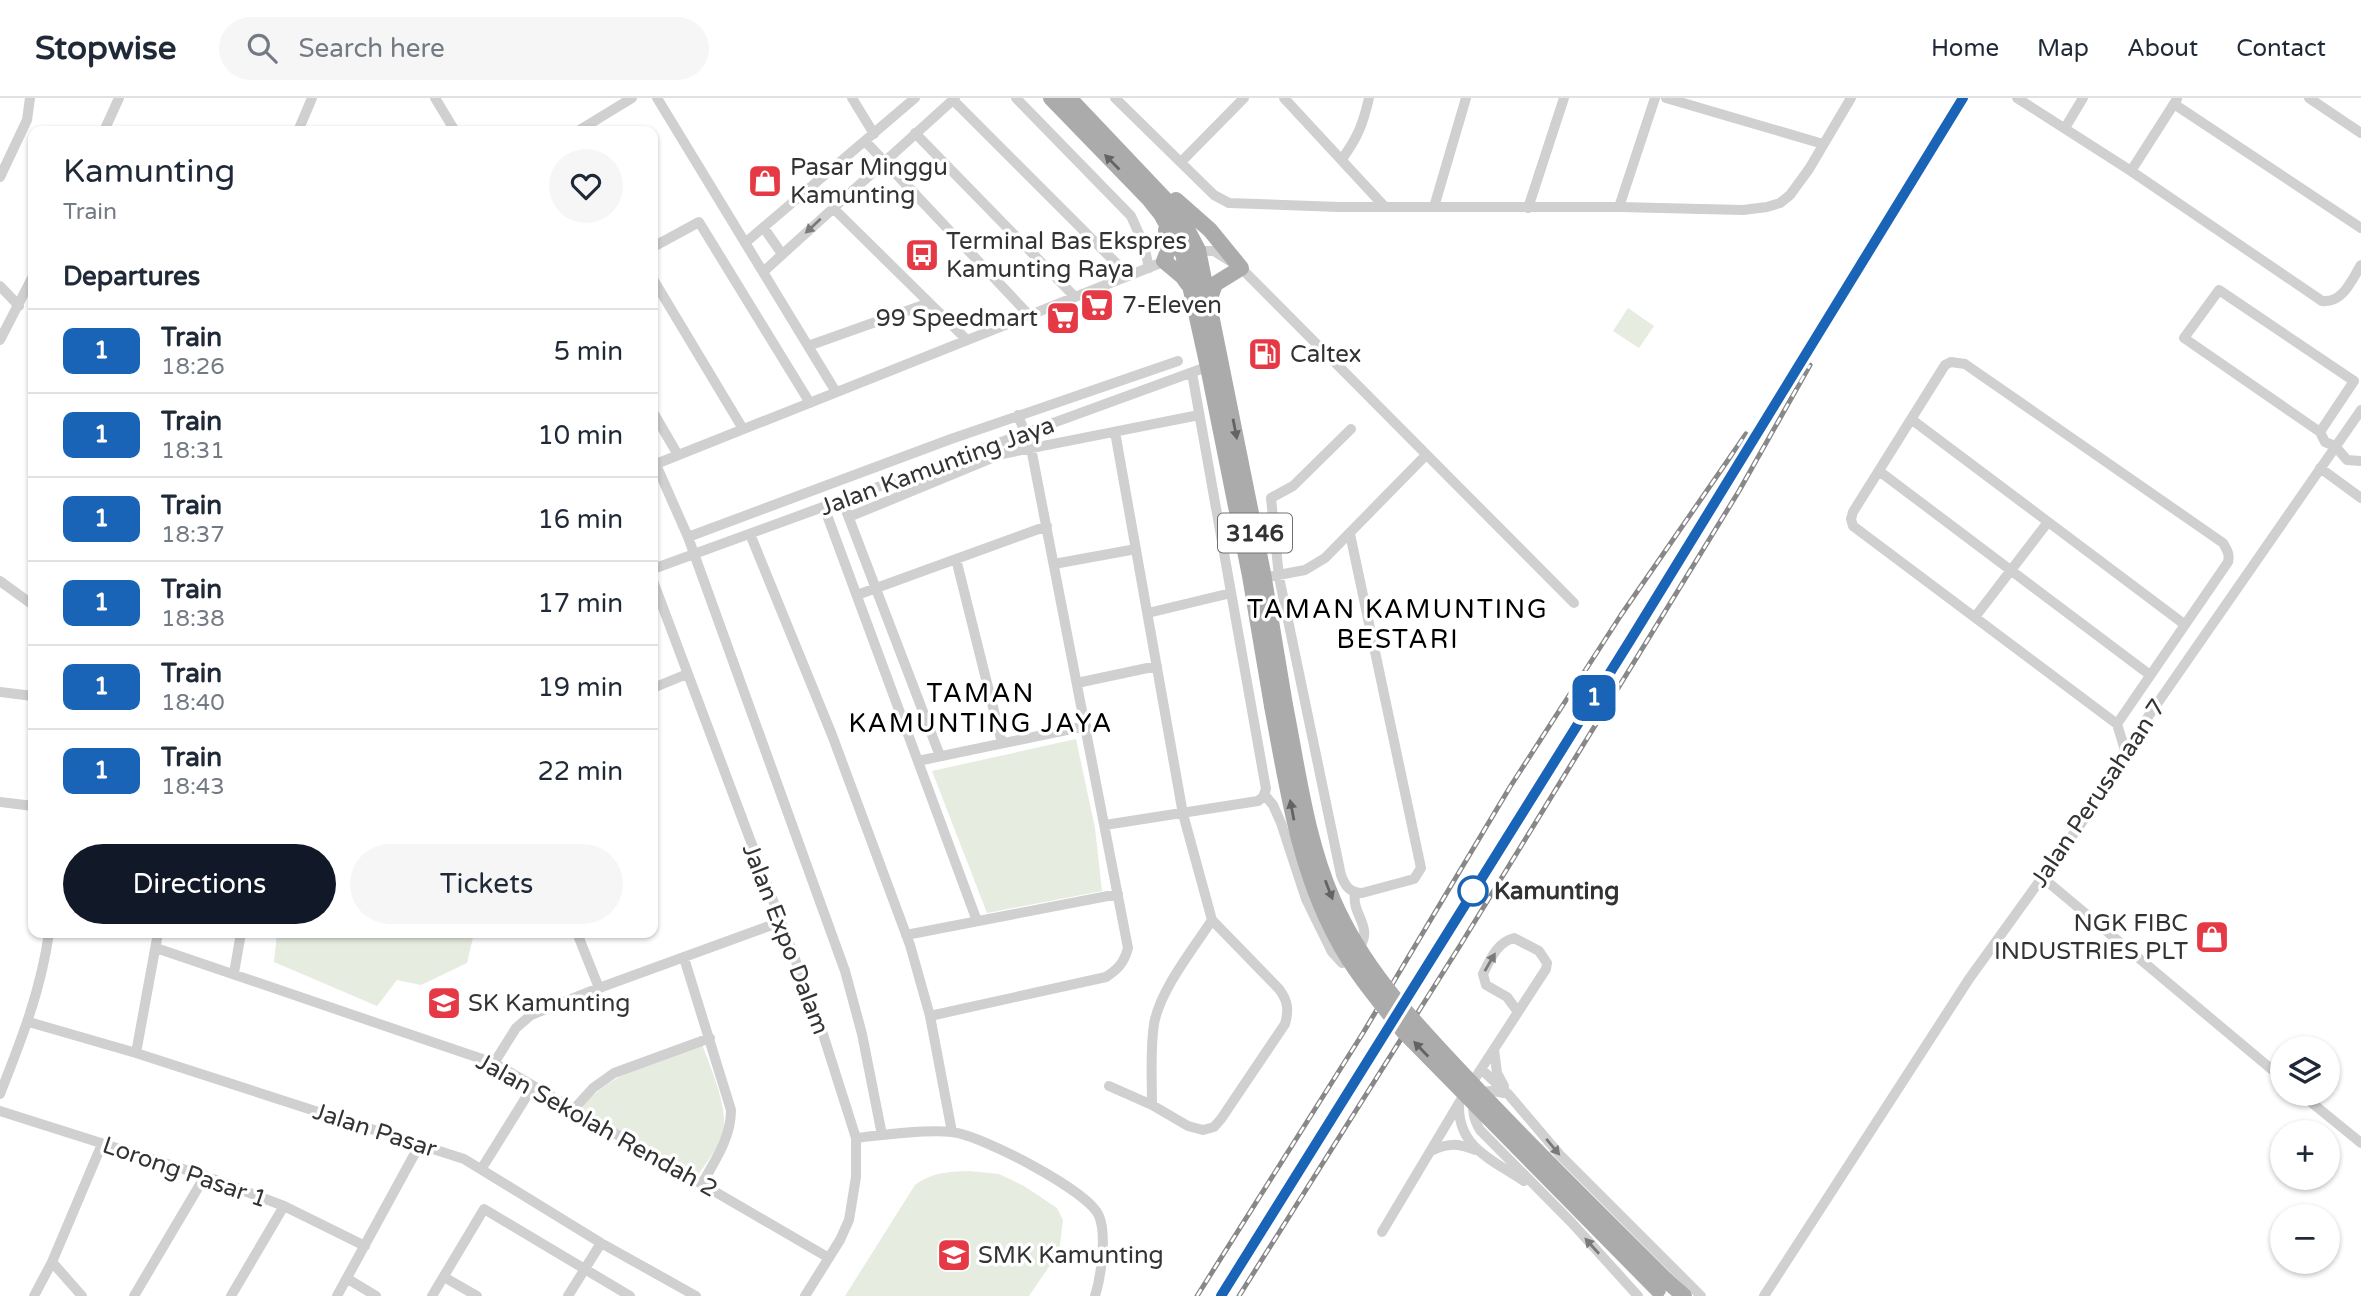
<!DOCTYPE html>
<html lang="en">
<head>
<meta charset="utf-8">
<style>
  :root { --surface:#fff; --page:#f6f6f7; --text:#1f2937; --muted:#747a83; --line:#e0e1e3; --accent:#111827 }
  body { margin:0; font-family:"Varela Round",sans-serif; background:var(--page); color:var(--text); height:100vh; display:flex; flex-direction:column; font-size:26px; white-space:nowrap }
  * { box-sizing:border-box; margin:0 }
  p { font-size:23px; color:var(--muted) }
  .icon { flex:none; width:38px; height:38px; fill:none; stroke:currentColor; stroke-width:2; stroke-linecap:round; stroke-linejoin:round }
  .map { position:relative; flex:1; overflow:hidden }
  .details { position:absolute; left:28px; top:28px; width:630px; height:812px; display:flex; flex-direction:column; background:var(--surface); border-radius:14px; box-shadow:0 2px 5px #0004 }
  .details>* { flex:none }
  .badge { padding:0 14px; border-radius:10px; font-size:24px; line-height:46px }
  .fabs { position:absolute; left:2270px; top:938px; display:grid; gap:14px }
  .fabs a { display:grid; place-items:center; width:70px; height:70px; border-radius:50%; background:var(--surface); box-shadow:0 2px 5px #0004; font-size:35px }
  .map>.badge { position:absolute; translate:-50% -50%; box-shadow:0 0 0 4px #fff }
  h2 { padding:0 35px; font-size:26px; line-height:63px }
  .round { display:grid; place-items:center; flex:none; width:74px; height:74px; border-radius:37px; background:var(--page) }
  .overview { display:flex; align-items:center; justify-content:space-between; height:119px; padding:0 35px }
  h1 { font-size:33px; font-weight:600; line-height:52px }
  .action { display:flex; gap:14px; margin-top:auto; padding:14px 35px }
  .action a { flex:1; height:80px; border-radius:42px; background:var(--accent); color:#fff; font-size:28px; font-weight:600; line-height:80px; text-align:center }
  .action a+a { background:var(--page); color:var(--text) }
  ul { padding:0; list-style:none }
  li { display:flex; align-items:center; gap:21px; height:84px; padding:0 35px; border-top:2px solid var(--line) }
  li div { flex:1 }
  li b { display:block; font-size:26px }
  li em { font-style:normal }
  li .badge { min-width:77px; font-weight:700; text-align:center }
  header { display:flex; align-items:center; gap:42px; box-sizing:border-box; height:98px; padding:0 35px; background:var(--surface); border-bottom:2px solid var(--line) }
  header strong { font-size:33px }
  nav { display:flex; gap:38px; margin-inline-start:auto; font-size:24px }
  .search { width:490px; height:63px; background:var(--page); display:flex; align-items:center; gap:18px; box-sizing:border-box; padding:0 24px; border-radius:38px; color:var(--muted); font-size:26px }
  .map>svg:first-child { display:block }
  .green { fill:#e6ecdf }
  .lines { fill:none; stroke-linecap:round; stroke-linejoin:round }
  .street { stroke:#d0d0d0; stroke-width:10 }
  .primary { stroke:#ababab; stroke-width:16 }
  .rail-casing { stroke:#888; stroke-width:5 }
  .rail { stroke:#fff; stroke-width:2.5; stroke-dasharray:8; stroke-linecap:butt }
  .primary-bridge { stroke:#ababab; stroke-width:16 }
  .oneway { fill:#636363 }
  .oneway2 { fill:#7a7a7a }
  .line-casing { stroke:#fff; stroke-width:16 }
  .line { stroke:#1964b7; stroke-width:10 }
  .stop-dot { fill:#fff; stroke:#1964b7; stroke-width:3.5 }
  .labels { text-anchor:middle; stroke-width:7; stroke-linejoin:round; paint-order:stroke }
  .shield { fill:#fff; stroke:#707070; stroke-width:2 }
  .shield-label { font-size:23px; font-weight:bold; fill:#333 }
  .poi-label { font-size:24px; fill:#333; stroke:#fff; text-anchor:start }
  .street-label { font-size:24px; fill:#333; stroke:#fff }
  .stop-label { font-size:24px; font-weight:bold; fill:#333; stroke:#fff; text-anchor:start }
  .neighbourhood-label { font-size:26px; letter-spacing:2px; fill:#000; stroke:#fff }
</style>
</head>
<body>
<header>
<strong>Stopwise</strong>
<div class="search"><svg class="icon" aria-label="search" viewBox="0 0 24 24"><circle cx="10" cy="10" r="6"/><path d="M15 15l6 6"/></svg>Search here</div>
<nav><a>Home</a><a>Map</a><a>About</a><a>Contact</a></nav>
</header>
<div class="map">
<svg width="2361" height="1198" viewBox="0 0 2361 1198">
  <rect width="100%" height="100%" fill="#fff"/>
  <path class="green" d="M1628 210 1654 228 1639 250 1613 233Z
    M1076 641 1095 730 1102 793 987 815 932 673Z
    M277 835H474L467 865 421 887 397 882 377 908 274 864Z
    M701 943C709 967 731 1013 722 1037 717 1052 705 1066 697 1079L582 1010C609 974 661 961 701 943Z
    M969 1073 999 1076 1024 1088 1057 1110 1063 1122 1059 1154 1029 1198H845L915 1087C933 1074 948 1074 969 1073Z"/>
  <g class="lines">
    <path class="street" d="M435 0 455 33
      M657 0 836 294
      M852 0 874 36
      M1016 0 1131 118 1144 147 1149 170
      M1115 0 1214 97 1229 105 1339 109H1619L1743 112 1767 109 1780 105 1790 97 1809 71 1851 0
      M1284 0 1384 108
      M1666 0 1823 46
      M2017 0 2131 73 2322 203C2343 205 2351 183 2361 167
      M2309 0 2361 35
      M953 2 1129 178
      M2174 6 2361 130
      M2065 30 2083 0
      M104 33 119 0
      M298 33 312 0
      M578 33 632 0
      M915 35 1075 199
      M865 43 1029 217
      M1342 61C1358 39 1363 26 1369 0
      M1181 64 1244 0
      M2131 73 2177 1
      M0 79 27 22 30 0
      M1434 109 1466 0
      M1619 109 1655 0
      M833 110 967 242
      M1528 110 1564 0
      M764 130 782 156
      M745 145 915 0
      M653 149 699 124 810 305
      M1193 153H1214L1241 170 1574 505
      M763 174 955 0
      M653 181 743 331
      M0 188 19 208
      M0 242 33 178
      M808 248 929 205
      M653 314 678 357
      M1911 321 2184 526
      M1115 334 1183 716 1212 822C1193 851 1160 892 1154 926 1150 952 1152 981 1152 1007
      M2320 334 2354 283 2219 192 2184 240 2320 334 2325 344 2335 348 2347 362 2361 363
      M654 362 688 439 845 873 862 936 882 1037
      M656 366 1168 162
      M2320 370 2361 400
      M1879 373 2150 577
      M842 402 940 658
      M824 409 977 823
      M849 419 1002 356 1199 317
      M750 436 832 637 910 847 930 918 952 1034
      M1350 436 1421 770 1414 781 1362 795C1350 795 1345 788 1341 777L1279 479 1271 400 1293 388 1351 331
      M688 439 951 341 1178 263
      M956 461 1002 645
      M1054 466 1136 451
      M653 471 1212 267
      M1273 478 1305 472 1325 460 1426 357
      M0 483 33 507
      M653 483 822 933 856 1040V1079L849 1122 840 1142 805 1198
      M857 497 1047 428
      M1148 515 1231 495
      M1975 519 2048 424
      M1077 585 1157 568
      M653 590 687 576
      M0 594 33 598
      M2117 626 2228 464C2230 456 2227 452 2223 445L1965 266 1951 264 1945 267 1853 414 1851 421 1853 428 2117 626 2125 652
      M918 663 1086 628
      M1264 696 1273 707 1281 725 1306 801 1332 854 1342 865C1348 863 1351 859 1356 854 1377 830 1351 818 1355 795
      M0 704 33 708
      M1105 727 1258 703 1263 699 1266 691 1192 275
      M2043 780 2282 980
      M577 835 599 890
      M906 837 1118 796
      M156 850 494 965 829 1160
      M684 860 731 1012C731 1040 715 1062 702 1086
      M234 875 241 835
      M930 918 1106 879C1118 871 1124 865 1128 850L1031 350 1018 317
      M29 924 136 955 464 1061 601 1145 696 1198
      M1494 951 1497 975 1504 988
      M136 955 158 835
      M494 965 516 930 531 917 599 890 780 824
      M1481 971 1509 997 1560 1057 1701 1198
      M1109 988 1152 1007 1188 1028 1203 1032 1214 1029 1221 1021 1285 926C1289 912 1288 903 1279 891L1212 822
      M1503 995C1474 986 1466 1009 1480 1032L1572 1125 1638 1198
      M0 996C21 943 41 892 49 835
      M2301 996 2361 1045
      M1459 1007C1458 1050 1493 1062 1524 1083
      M573 1012 593 990 614 975 710 940
      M0 1013 205 1078 284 1108 365 1148
      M856 1040C882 1037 926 1031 952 1034 981 1037 1089 1093 1099 1118 1107 1137 1101 1179 1095 1198
      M1431 1053C1447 1045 1458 1045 1475 1052
      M482 1070 533 988
      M1382 1134 1459 1005 1546 871 1547 865 1539 853 1514 840C1497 844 1490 862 1483 876L1486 887 1507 899 1518 914
      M52 1164 82 1198
      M444 1179 477 1198
      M348 1181 376 1198
      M34 1198 52 1164 102 1046
      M134 1198 205 1078
      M231 1198 284 1108
      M337 1198 420 1046
      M432 1198 484 1111 630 1198
      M568 1198 601 1145
      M1764 1198 1969 881 2090 713 2125 652 2361 312"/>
    <path class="primary" d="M1051 0 1149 101 1161 116 1183 156 1208 269 1250 478 1272 608
      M1069 0 1179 116 1198 152 1263 475 1285 607
      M1176 102 1210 132 1241 170 1215 186 1209 203
      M1166 132C1169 144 1169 152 1164 163L1183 179 1188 186
      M1667 1183 1684 1198"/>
    <g class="rail-casing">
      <path id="rail" d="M1197 1198 1363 935 1510 689 1621 517 1746 336
        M1221 1198 1631 541 1963 0
        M1239 1198 1461 846 1739 393 1810 267"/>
    </g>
    <use href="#rail" class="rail"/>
    <path class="primary-bridge" d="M1285 607C1298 672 1306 741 1333 802 1365 876 1419 929 1473 987 1536 1054 1602 1118 1667 1183
      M1272 608C1287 687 1298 768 1336 839 1354 874 1380 904 1404 934L1658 1192"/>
  </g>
  <defs><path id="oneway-solid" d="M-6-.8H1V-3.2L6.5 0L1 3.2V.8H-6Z" transform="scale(1.75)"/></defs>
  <g class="oneway">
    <use href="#oneway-solid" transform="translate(1112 64) rotate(-135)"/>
    <use href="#oneway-solid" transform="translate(1235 331) rotate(79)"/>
    <use href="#oneway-solid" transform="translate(1292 712) rotate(-101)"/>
    <use href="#oneway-solid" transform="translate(1329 792) rotate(69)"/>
    <use href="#oneway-solid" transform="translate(1421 951) rotate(-134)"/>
  </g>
  <g class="oneway2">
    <use href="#oneway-solid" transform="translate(813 128) rotate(137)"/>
    <use href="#oneway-solid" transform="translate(1490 864) rotate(-60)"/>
    <use href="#oneway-solid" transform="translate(1553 1049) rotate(50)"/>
    <use href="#oneway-solid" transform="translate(1592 1148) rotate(-132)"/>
  </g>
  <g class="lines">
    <g class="line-casing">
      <path id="line" d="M1221 1198 1631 541 1963 0"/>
    </g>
    <use href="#line" class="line"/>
  </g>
  <defs>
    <g id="shop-square" transform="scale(1.75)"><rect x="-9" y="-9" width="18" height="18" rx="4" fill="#e63946" stroke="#fff"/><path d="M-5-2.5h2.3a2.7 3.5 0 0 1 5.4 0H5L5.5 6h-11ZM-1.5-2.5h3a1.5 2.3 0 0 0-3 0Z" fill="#fff"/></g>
    <g id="bus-square" transform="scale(1.75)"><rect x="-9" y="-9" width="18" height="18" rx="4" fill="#e63946" stroke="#fff"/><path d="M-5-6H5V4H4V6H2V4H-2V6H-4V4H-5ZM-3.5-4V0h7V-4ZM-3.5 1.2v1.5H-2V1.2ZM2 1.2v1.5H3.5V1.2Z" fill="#fff"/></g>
    <g id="supermarket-square" transform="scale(1.75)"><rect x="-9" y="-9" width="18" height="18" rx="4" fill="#e63946" stroke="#fff"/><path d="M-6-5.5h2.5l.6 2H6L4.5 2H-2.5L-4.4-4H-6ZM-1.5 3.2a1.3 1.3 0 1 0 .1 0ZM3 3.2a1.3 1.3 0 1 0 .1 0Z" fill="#fff"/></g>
    <g id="fuel-square" transform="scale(1.75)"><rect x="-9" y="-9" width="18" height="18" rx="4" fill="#e63946" stroke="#fff"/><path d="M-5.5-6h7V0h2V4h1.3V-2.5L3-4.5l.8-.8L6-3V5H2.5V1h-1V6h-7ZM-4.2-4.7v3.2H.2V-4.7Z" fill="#fff"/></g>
    <g id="school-square" transform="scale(1.75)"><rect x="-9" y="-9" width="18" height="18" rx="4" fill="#e63946" stroke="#fff"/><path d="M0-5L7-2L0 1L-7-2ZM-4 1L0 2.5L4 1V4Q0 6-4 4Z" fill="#fff"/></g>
  </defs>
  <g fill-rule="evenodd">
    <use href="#shop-square" x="765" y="83"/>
    <use href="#bus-square" x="922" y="157"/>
    <use href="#supermarket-square" x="1097" y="207"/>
    <use href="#supermarket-square" x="1063" y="220"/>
    <use href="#fuel-square" x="1265" y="256"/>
    <use href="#shop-square" x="2212" y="839"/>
    <use href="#school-square" x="444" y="905"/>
    <use href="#school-square" x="954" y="1157"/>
  </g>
  <circle class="stop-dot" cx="1473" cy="793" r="14"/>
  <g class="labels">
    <rect class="shield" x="1218" y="415.5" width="74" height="39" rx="5"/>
    <g class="shield-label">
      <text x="1255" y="443">3146</text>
    </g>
    <g class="poi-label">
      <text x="790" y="77">Pasar Minggu<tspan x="790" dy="28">Kamunting</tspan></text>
      <text x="946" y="151">Terminal Bas Ekspres<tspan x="946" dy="28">Kamunting Raya</tspan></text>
      <text x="1122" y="215">7-Eleven</text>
      <text x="1038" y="228" text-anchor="end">99 Speedmart</text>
      <text x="1290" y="264">Caltex</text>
      <text x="2188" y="833" text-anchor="end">NGK FIBC<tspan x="2188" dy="28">INDUSTRIES PLT</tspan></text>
      <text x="468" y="913">SK Kamunting</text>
      <text x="978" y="1165">SMK Kamunting</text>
    </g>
    <g class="street-label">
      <text transform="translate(937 368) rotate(-20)" y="8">Jalan Kamunting Jaya</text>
      <text transform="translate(2098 695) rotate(-56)" y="8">Jalan Perusahaan 7</text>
      <text transform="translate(786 841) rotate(69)" y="8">Jalan Expo Dalam</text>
      <text transform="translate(597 1027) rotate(29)" y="8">Jalan Sekolah Rendah 2</text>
      <text transform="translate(375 1032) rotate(18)" y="8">Jalan Pasar</text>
      <text transform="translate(185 1074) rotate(19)" y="8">Lorong Pasar 1</text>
    </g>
    <g class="stop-label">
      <text x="1494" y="801">Kamunting</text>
    </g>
    <g class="neighbourhood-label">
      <text x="1398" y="520">TAMAN KAMUNTING<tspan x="1398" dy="30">BESTARI</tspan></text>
      <text x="981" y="604">TAMAN<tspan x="981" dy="30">KAMUNTING JAYA</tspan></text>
    </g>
  </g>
</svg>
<div class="fabs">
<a><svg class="icon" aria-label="layers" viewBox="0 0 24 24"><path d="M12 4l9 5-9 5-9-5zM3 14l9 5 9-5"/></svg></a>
<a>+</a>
<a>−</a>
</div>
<b class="badge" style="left:1594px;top:600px;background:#1964b7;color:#fff">1</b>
<section class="details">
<div class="overview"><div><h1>Kamunting</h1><p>Train</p></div><a class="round"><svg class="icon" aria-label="heart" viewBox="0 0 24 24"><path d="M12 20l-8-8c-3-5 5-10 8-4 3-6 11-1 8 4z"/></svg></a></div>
<h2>Departures</h2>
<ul>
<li><span class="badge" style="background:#1964b7;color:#fff">1</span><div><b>Train</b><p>18:26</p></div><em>5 min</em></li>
<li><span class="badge" style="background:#1964b7;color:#fff">1</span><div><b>Train</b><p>18:31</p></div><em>10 min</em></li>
<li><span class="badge" style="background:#1964b7;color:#fff">1</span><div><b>Train</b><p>18:37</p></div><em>16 min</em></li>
<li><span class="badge" style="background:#1964b7;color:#fff">1</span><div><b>Train</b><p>18:38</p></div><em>17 min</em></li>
<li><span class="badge" style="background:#1964b7;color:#fff">1</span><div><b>Train</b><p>18:40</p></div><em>19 min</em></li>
<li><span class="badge" style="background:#1964b7;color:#fff">1</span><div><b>Train</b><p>18:43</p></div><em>22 min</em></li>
</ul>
<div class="action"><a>Directions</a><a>Tickets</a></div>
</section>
</div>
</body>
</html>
